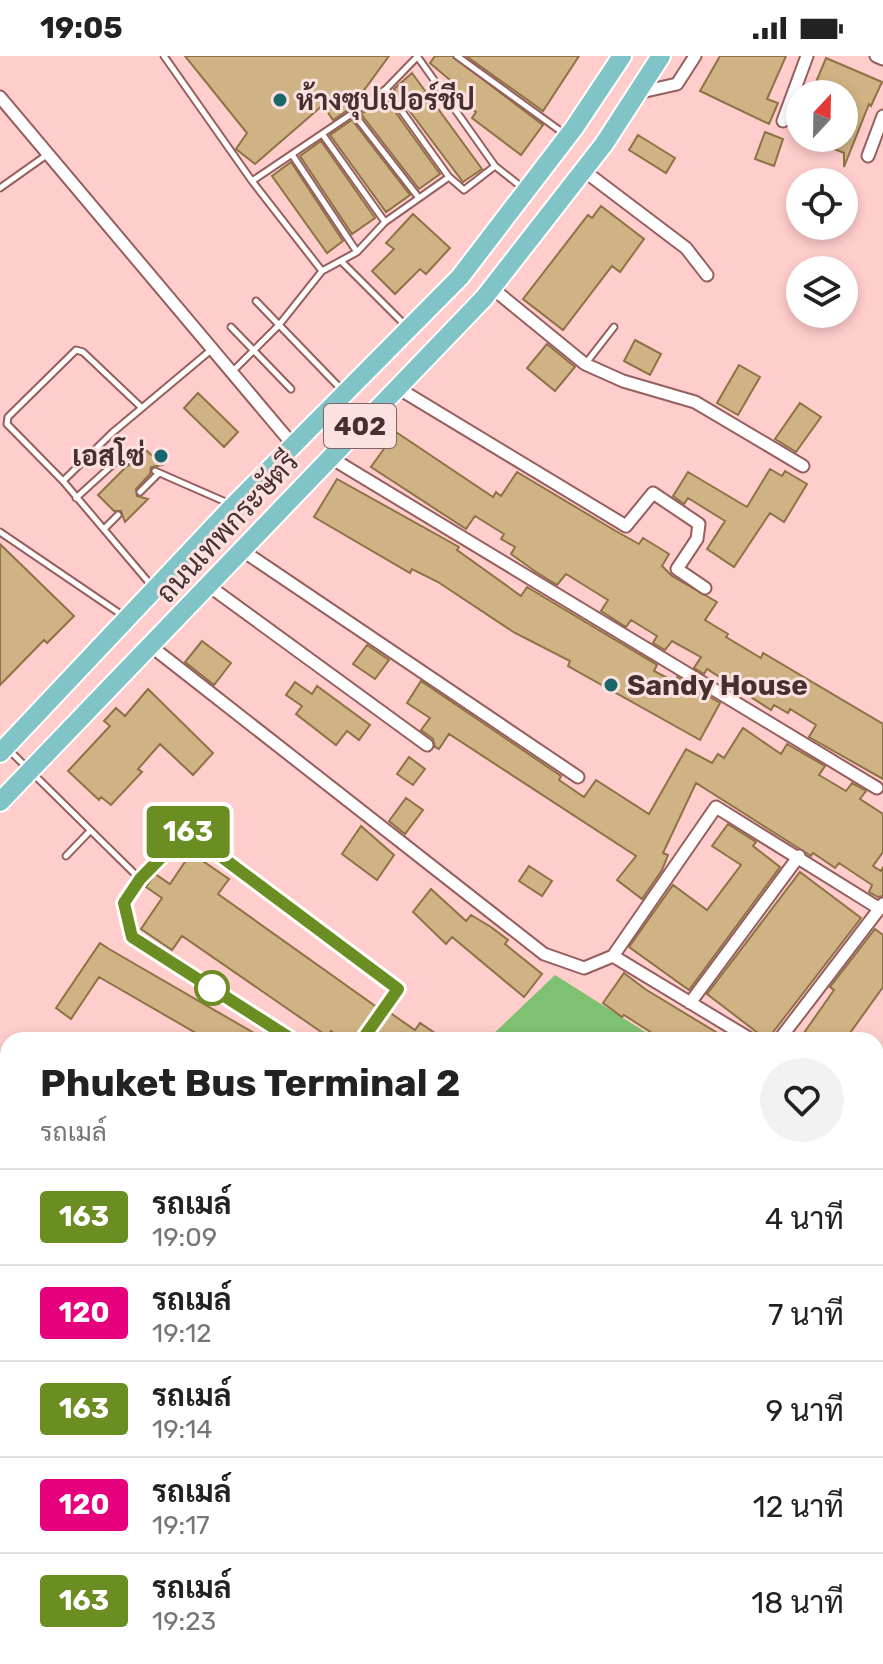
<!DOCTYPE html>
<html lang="th">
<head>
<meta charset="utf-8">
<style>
  :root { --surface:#fff; --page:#f2f2f2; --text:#222; --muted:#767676; --line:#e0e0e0 }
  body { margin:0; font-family:Rubik,Sarabun,sans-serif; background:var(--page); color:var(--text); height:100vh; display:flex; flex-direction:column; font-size:30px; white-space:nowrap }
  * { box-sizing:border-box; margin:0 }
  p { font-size:26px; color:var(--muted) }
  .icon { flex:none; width:44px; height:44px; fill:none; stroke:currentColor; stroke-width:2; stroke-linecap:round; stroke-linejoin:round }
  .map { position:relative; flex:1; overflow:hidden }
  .drawer { position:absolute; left:0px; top:976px; width:884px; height:632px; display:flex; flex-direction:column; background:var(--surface); border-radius:24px 24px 0 0; box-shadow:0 4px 12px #0003 }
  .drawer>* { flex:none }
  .badge { padding:0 16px; border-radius:6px; font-size:28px; line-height:52px }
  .needle { width:52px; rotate:22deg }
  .fabs { position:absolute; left:786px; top:24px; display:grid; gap:16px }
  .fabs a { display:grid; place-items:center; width:72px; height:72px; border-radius:50%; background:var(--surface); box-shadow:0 4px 12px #0003; font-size:40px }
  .map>.badge { position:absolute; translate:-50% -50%; box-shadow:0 0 0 4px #fff }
  .round { display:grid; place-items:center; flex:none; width:84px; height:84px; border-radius:42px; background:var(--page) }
  .headline { display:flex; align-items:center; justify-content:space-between; height:136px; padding:0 40px }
  h1 { font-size:38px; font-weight:700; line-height:60px }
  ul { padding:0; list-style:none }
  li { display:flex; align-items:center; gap:24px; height:96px; padding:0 40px; border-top:2px solid var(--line) }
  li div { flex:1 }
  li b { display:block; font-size:30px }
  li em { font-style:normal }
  li .badge { min-width:88px; font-weight:700; text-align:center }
  .status { display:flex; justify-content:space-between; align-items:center; height:56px; padding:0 40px; background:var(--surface); direction:ltr }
  .status svg { height:22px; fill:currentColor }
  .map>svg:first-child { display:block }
  .green { fill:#7ec170 }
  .building { fill:#d0b384; stroke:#8d7245; stroke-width:2 }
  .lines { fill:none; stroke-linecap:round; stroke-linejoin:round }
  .service-casing { stroke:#955f5e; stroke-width:9 }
  .minor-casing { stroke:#955f5e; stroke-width:15 }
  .primary-casing { stroke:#fff; stroke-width:22 }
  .service { stroke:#fff; stroke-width:5 }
  .minor { stroke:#fff; stroke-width:11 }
  .primary { stroke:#80c4c8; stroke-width:18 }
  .line-casing { stroke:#fff; stroke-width:18 }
  .line { stroke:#6b8e23; stroke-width:12 }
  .poi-dot { fill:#19676b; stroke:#fbe1e0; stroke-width:3 }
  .stop-dot { fill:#fff; stroke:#6b8e23; stroke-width:4 }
  .labels { text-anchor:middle; stroke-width:6; stroke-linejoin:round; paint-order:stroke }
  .shield { fill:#fbe1e0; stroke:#7d6464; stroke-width:2 }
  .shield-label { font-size:26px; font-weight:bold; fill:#472f2f }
  .poi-label { font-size:28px; font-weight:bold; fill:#472f2f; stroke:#fbe1e0; text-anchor:start }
  .street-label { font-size:28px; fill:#472f2f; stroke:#fbe1e0 }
</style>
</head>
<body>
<div class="status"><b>19:05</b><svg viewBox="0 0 49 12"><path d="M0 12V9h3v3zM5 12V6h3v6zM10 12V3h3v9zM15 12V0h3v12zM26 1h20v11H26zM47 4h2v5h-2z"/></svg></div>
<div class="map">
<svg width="883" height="1608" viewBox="0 0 883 1608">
  <rect width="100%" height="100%" fill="#ffcdcc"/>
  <path class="green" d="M555 919 658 984H487Z
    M876 1055 883 1057V1608H468L452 1600H876Z
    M8 1224V1418L0 1415V1230Z"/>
  <path class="building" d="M185 0H389L351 52 333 64 323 49 255 108 236 93 247 77Z
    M435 0H452L543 69 521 99 472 62 476 56 449 35 445 30 450 24 430 7Z
    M466 0H579L543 55Z
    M720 0H786L767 43 778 47 769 68 700 35Z
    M826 2 882 26 871 50 869 48 844 111V97L808 82H844V38H811Z
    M412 17 482 113 463 126 396 37 394 33Z
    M386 43 440 118 419 133 361 58Z
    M352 64 410 139 386 156 330 79Z
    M765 76 783 83 774 110 755 103Z
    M638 79 675 102 666 117 629 94Z
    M321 85 375 162 352 178 300 100Z
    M291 106 343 185 327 197 272 120Z
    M601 150 644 183 620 216 612 210 563 274 523 243 588 159 592 162Z
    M413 158 450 192 426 218 420 213 395 238 372 215 394 193 386 187Z
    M635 284 661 298 650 319 624 305Z
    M547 288 575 311 555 335 527 312Z
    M739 309 760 321 738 359 717 347Z
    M198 337 238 376 224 391 184 352Z
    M800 347 821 361 796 396 775 383Z
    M396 376 493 441 496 436 501 440 517 416 614 474 639 488 643 482 669 498 662 510 672 520 717 546 705 564 728 578 726 581 761 602 763 597 883 668V723L809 681 816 669 790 653 788 657 774 649 771 654 707 613 704 618 694 612 701 601 672 585 665 594 653 587 657 580 631 564 626 571 601 555 608 544 566 518 557 529 536 516 511 498 515 491 501 483 504 478 475 460 466 473 371 411Z
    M144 392 162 409 151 411 150 418 136 433 137 440 148 443 125 466 121 455H114L98 439 127 410 135 408V401Z
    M770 413 782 420 785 415 807 428 784 466 770 457 734 511 707 493 725 465 688 442 684 448 673 440 688 416 747 451Z
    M337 423 459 491 457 494 521 540 527 531 657 609 654 615 675 626 677 621 720 647 700 684 568 610 570 605 515 577 438 526 412 513 410 517 314 461Z
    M0 488 74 560 47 587 44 584 0 629Z
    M202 585 231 607 214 629 185 606Z
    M367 589 389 604 375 623 353 608Z
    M421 625 561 720 559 724 584 741 596 724 649 758 686 693 712 707 718 698 724 702 743 672 781 698 787 688 825 710 819 719 846 735 852 727 866 735 860 743 883 758V796L873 810 881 815 883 811V840L878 841 869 836 872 829 839 807 835 812 813 797 811 800 696 727 663 797 668 799 662 814 642 843 617 824 636 800 449 678 439 693 435 691 433 683 421 674 430 662 407 647Z
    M295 626 312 638 317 630 370 669 359 684 347 675 336 689 296 658 302 650 286 639Z
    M148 633 213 697 193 719 160 688 138 713 142 716 111 749 101 741 99 744 68 715 110 670 104 665 116 652 125 660Z
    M409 701 425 713 413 729 397 718Z
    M406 742 423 754 405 778 389 765Z
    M728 768 756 786 753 790 780 811 689 934 629 891 673 829 707 854 741 809 712 790Z
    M361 770 394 799 377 824 342 798Z
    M191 797 229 823 218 838 378 952 357 984H344L331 975 327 980 182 880 172 894 141 873 162 842 146 831 155 818 170 828Z
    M529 810 552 825 542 840 519 825Z
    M800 816 861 862 767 984 707 938Z
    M431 833 466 865 471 859 491 871 508 884 505 888 542 918 524 941 452 881 446 888 413 856Z
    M875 873 883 879V931L845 984H799L834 934 830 931Z
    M100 887 109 893 266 984H208L99 921 71 963 56 952Z
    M624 917 645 933 729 984H663L624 959 622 961 603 947Z
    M389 956 415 974 420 967 445 984H369Z"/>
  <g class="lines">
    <g class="service-casing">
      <path id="service" d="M164 0 252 125
        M417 0 495 110
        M457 0 566 79
        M386 33 449 121
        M353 57 386 33 416 2
        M323 79 385 166
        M293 100 357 196
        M0 132 48 98
        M341 205 405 269
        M322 215 252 125 353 57 419 142
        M256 245 341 333
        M231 271 291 333
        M586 307 614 271
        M233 315 279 269 322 215 357 196 385 166 449 121 464 134 495 110 524 133
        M155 415 228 447
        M63 425 7 368 8 361 76 294 83 296 142 352
        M140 436 159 417
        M76 442 120 402 131 405
        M104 473 118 459
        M0 476 125 561
        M151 529 63 425 112 377 211 294
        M9 694 140 823
        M66 800 90 775
        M293 984 132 881 124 847 140 823 187 775 398 933 362 984"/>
    </g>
    <g class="minor-casing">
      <path id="minor" d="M876 0 883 3
        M637 37 677 28 695 0
        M0 41 293 389
        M783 65 807 0
        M868 100 883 60
        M583 114 686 192 707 219
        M492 232 585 308 623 325 695 346 803 410
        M396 331 626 470 653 437 699 468 697 483 677 513 705 532
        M331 402 877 732
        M243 495 578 721
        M209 530 427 689
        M152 591 544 898 584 912 613 900 716 751 880 853
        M613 900 752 984
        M690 947 799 800
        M779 984 883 848
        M0 1032 8 1036
        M876 1043 883 1045
        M0 1241 8 1242
        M876 1381 883 1385
        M0 1466 8 1470
        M0 1547 8 1551
        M53 1608 62 1600"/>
    </g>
    <g class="primary-casing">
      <path id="primary" d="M0 697 233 450 460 221 574 72 622 0
        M0 746 484 242 604 88 661 0"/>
    </g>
    <use href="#service" class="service"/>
    <use href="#minor" class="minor"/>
    <use href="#primary" class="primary"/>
  </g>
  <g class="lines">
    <g class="line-casing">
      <path id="line" d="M293 984 132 881 124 847 140 823 187 775 398 933 362 984"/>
    </g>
    <use href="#line" class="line"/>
  </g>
  <g class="poi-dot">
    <circle cx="280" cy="44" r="8"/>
    <circle cx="161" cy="400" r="8"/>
    <circle cx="611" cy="629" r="8"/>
  </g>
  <circle class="stop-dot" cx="212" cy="932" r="16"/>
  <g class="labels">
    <rect class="shield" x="324" y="348" width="72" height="44" rx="6"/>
    <g class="shield-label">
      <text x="360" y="379">402</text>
    </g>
    <g class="poi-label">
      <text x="296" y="54">ห้างซุปเปอร์ชีป</text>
      <text x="145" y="410" text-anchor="end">เอสโซ่</text>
      <text x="627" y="639">Sandy House</text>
    </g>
    <g class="street-label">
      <text transform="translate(227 471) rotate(-47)" y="10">ถนนเทพกระษัตรี</text>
    </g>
  </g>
</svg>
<div class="fabs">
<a><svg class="needle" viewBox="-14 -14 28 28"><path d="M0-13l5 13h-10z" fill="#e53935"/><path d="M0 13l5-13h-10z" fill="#767676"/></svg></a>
<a><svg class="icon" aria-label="locate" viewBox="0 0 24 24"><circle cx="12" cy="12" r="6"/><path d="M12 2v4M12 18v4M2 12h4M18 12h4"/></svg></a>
<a><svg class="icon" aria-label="layers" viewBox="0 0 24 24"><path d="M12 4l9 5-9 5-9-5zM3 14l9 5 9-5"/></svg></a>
</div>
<b class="badge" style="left:188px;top:776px;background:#6b8e23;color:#fff">163</b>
<section class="drawer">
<div class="headline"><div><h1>Phuket Bus Terminal 2</h1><p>รถเมล์</p></div><a class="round"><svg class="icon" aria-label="heart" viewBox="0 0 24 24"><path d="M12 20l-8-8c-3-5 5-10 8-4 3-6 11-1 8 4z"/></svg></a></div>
<ul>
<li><span class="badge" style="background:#6b8e23;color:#fff">163</span><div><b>รถเมล์</b><p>19:09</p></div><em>4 นาที</em></li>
<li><span class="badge" style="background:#e6007e;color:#fff">120</span><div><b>รถเมล์</b><p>19:12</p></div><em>7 นาที</em></li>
<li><span class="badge" style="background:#6b8e23;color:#fff">163</span><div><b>รถเมล์</b><p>19:14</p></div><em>9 นาที</em></li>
<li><span class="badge" style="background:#e6007e;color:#fff">120</span><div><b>รถเมล์</b><p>19:17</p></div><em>12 นาที</em></li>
<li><span class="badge" style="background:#6b8e23;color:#fff">163</span><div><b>รถเมล์</b><p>19:23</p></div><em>18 นาที</em></li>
</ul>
</section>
</div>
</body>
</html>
